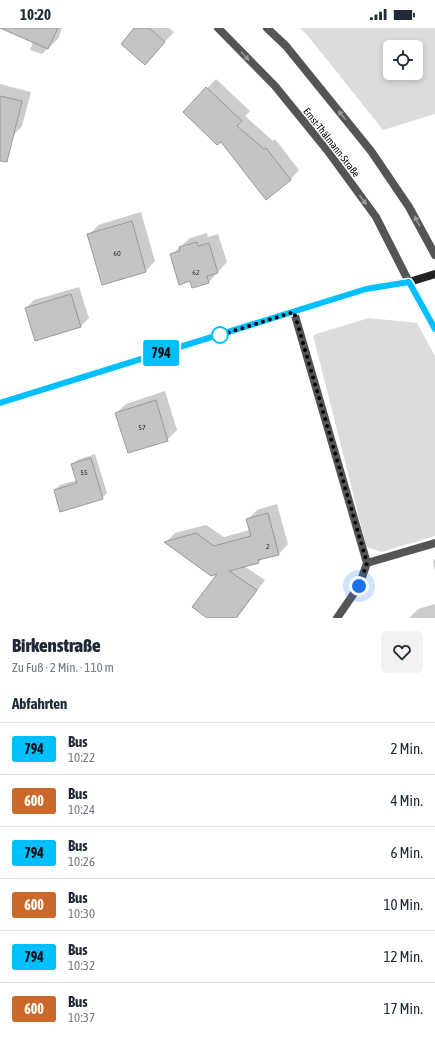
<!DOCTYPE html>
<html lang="de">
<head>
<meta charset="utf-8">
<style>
  :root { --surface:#fff; --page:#f2f2f3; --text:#1f2937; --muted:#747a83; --line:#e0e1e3 }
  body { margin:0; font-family:"Asap Condensed",sans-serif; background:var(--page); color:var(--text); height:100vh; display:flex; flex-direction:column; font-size:15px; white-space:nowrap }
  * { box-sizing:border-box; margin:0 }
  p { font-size:13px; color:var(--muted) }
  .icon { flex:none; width:22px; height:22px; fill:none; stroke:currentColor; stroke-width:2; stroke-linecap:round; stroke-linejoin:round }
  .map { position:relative; height:590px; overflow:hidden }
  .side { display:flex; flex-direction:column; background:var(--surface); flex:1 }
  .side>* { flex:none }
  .badge { padding:0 8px; border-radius:3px; font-size:14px; line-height:26px }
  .fabs { position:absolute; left:383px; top:12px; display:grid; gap:8px }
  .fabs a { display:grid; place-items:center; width:40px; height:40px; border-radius:6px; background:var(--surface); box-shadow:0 2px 6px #0003; font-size:20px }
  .you { position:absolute; width:20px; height:20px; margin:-10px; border:3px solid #fff; border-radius:50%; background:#1a73e8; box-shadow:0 0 0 6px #1a73e833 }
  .map>.badge { position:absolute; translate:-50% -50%; box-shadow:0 0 0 2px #fff }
  h2 { padding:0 12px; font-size:15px; line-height:36px }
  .round { display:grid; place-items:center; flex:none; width:42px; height:42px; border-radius:6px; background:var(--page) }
  .summary { display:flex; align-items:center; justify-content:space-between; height:68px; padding:0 12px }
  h1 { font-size:19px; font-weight:800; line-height:30px }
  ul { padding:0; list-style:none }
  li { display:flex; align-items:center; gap:12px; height:52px; padding:0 12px; border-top:1px solid var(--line) }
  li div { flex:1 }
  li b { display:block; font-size:15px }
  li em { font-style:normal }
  li .badge { min-width:44px; font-weight:700; text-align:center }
  .status { display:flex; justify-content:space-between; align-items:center; height:28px; padding:0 20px; background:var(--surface); direction:ltr }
  .status svg { height:11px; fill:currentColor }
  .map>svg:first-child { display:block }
  .green { fill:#dcdcdc; fill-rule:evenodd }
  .shadow { fill:#0003 }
  .building { fill:#c4c4c4; stroke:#999 }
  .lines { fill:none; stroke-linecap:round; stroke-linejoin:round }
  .street { stroke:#555; stroke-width:8 }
  .secondary { stroke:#222; stroke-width:8 }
  .oneway { fill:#999 }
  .line-casing { stroke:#fff; stroke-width:9 }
  .line { stroke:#00bfff; stroke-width:6 }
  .walk { stroke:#000; stroke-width:4; stroke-dasharray:0 7.2 }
  .stop-dot { fill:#fff; stroke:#00bfff; stroke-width:2 }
  .labels { text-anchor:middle; stroke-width:3; stroke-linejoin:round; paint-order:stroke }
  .number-label { font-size:8px; fill:#313131 }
  .street-label { font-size:10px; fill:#000; stroke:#fff }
</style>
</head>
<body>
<div class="status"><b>10:20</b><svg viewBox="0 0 49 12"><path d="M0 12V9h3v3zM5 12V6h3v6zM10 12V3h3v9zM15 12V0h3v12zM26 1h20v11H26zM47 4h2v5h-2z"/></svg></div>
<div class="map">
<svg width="435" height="590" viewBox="0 0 435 590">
  <rect width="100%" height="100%" fill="#fff"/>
  <path class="green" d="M300 0H435V86L383 102 308 8ZM390 19H416V45H390Z
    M369 290 417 295 435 328V508L382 524 367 519 365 513 313 307Z"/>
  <path class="shadow" d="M23 0H62L58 11 42 26 30 22 33 14Z
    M136 0H169L174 4 145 35Z
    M216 51 250 83 245 88 273 113 275 111 299 142 291 151 266 170 221 112 184 84Z
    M0 56 31 64 22 98 13 108 0 105Z
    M141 184 155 233 146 243 103 255 89 207 98 197Z
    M207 205 208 209 218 206 227 234 209 254 191 252 171 227 190 210Z
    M79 259 89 290 81 298 36 312 26 280 34 272Z
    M165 363 177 402 167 412 116 385 126 376Z
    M95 426 107 465 102 470 55 462 60 457 77 452 73 436 77 432Z
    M277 476 288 516 279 526 263 530 259 534 244 538 265 552 237 590H208L220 544 166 514 175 505 206 497 224 509 250 502 247 492 257 482Z
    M435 531V544L433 533Z
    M435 576V590H409L418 581Z"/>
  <path class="building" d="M0 0H58L48 21Z
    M134 0H149L165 14 145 37 121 16Z
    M206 59 242 93 237 98 264 121 266 120 291 152 266 172 221 114 217 117 183 84Z
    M0 68 22 73 7 134 0 133Z
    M132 193 146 244 102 257 87 206Z
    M197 214 198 218 209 215 218 245 207 248 209 255 192 260 190 253 179 257 170 226 180 223 179 219Z
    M71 266 81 299 35 313 25 280Z
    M156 372 168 413 128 425 115 385Z
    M91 430 103 471 60 484 54 462 77 455 71 436Z
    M268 485 279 527 258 532 259 535 229 543 257 562 236 590H207L192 579 217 546 211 548 164 514 196 505 214 518 251 508 246 491Z"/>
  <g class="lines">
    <path class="street" d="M218 0 275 58 327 122 376 189 409 254
      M267 0 286 18 371 123 409 179 435 227
      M294 284 367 535 359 558 337 590
      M367 535 435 515"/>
    <path class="secondary" d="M409 254 435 301
      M0 375 366 261 409 254 435 246"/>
  </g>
  <defs><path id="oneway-solid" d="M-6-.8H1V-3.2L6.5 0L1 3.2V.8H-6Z"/></defs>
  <g class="oneway">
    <use href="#oneway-solid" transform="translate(245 28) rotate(46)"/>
    <use href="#oneway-solid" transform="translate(342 87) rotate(-129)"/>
    <use href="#oneway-solid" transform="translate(363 172) rotate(54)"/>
    <use href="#oneway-solid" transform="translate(417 193) rotate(-118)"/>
  </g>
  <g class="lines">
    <g class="line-casing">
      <path id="line" d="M0 375 366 261 409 254 435 301"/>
    </g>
    <use href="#line" class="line"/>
    <path class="walk" d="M220 307 214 309 294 284 367 535 359 558"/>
  </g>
  <circle class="stop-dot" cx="220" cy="307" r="8"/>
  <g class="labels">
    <g class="number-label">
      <text x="117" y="228">60</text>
      <text x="196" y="247">62</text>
      <text x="142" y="402">57</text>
      <text x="84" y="447">55</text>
      <text x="268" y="521">2</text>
    </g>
    <g class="street-label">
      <text transform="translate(332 114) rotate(52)" y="4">Ernst-Thälmann-Straße</text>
    </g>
  </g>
</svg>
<div class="fabs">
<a><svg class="icon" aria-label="locate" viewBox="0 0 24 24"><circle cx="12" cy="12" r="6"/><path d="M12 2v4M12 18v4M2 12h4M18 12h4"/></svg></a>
</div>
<div class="you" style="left:359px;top:558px"></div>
<b class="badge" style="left:161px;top:325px;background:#00bfff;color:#111">794</b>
</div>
<section class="side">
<div class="summary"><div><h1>Birkenstraße</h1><p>Zu Fuß · 2 Min. · 110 m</p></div><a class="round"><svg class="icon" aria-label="heart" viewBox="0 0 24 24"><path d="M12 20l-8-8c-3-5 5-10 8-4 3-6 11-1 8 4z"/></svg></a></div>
<h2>Abfahrten</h2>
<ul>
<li><span class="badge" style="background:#00bfff;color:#111">794</span><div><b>Bus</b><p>10:22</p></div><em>2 Min.</em></li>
<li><span class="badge" style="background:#cb692c;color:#fff">600</span><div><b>Bus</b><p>10:24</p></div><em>4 Min.</em></li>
<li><span class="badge" style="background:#00bfff;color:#111">794</span><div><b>Bus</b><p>10:26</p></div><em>6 Min.</em></li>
<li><span class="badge" style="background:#cb692c;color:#fff">600</span><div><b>Bus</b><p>10:30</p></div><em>10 Min.</em></li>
<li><span class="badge" style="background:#00bfff;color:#111">794</span><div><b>Bus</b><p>10:32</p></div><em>12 Min.</em></li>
<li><span class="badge" style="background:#cb692c;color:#fff">600</span><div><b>Bus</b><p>10:37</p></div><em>17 Min.</em></li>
</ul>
</section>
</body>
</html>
